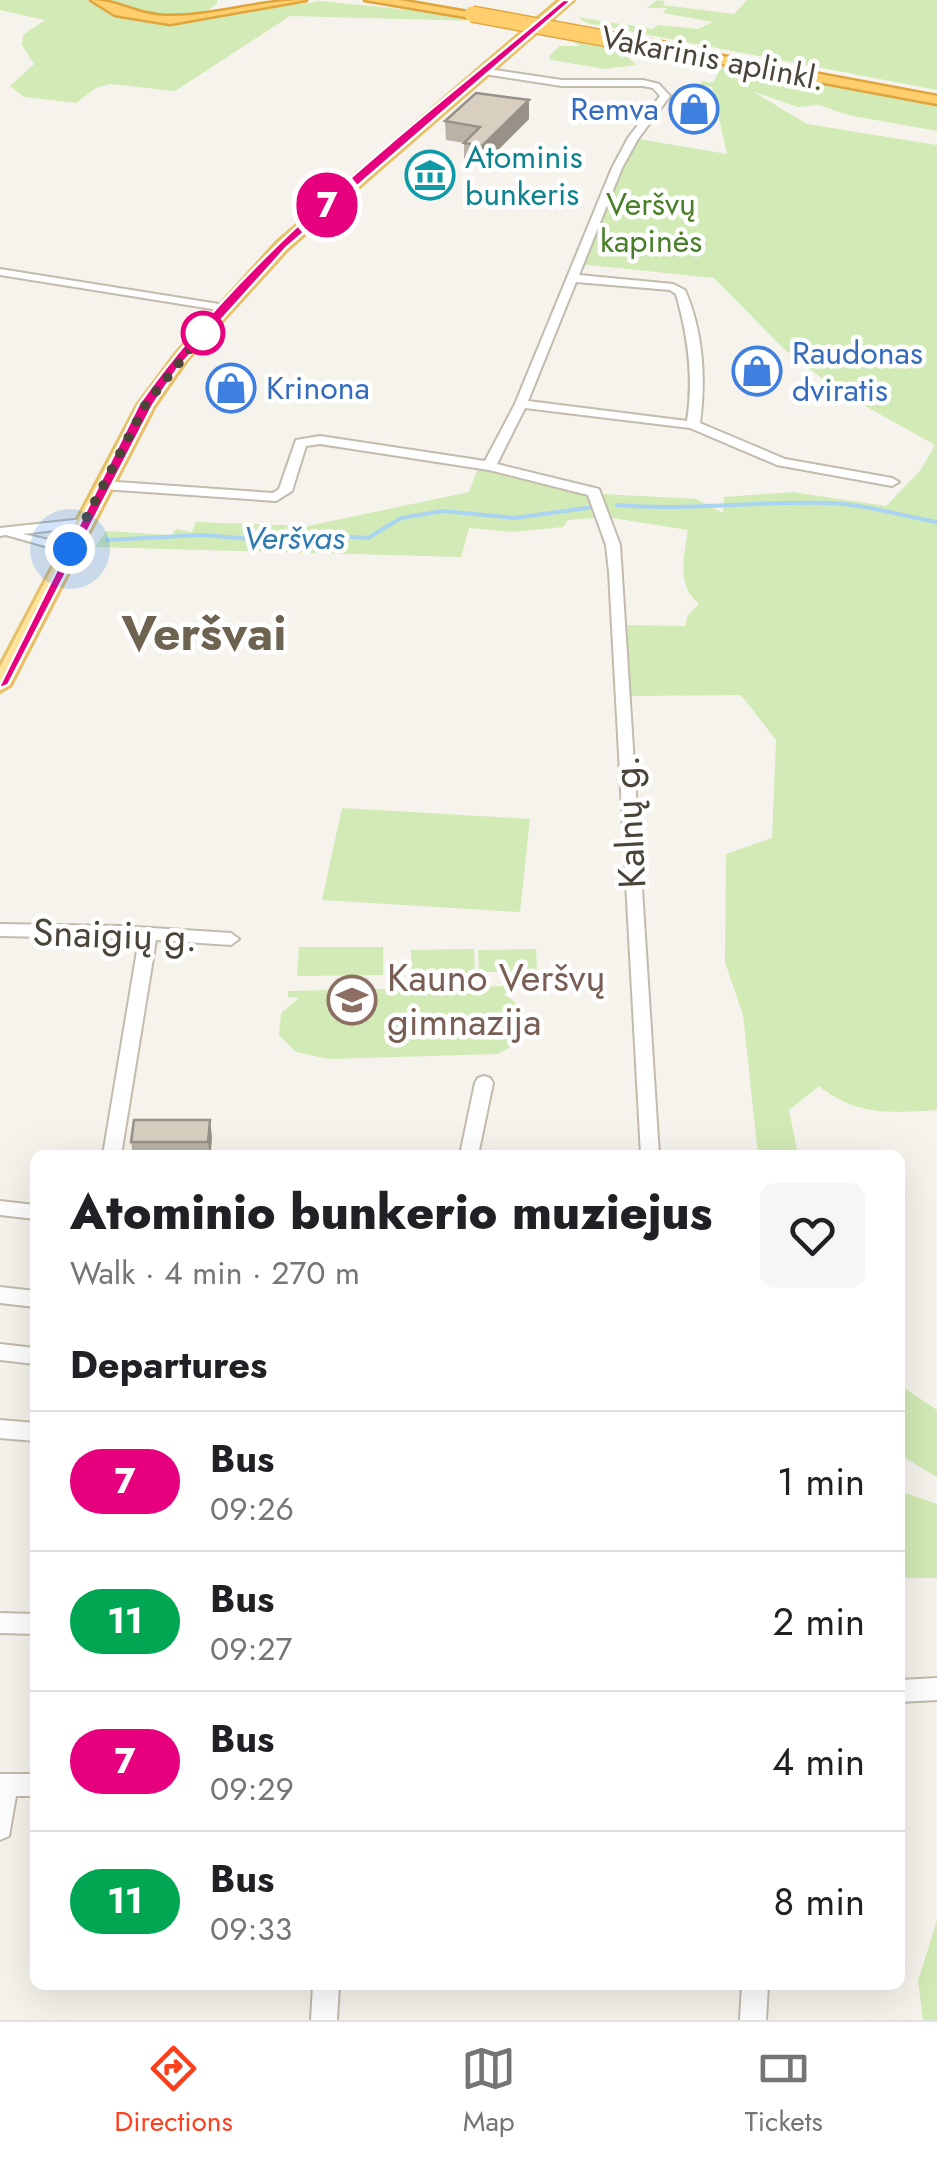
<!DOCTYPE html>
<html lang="en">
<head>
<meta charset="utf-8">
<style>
  :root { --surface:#fff; --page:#f6f6f6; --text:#202124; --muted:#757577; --line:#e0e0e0; --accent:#fc3f1d }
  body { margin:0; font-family:Jost,sans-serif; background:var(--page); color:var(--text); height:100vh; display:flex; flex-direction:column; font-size:38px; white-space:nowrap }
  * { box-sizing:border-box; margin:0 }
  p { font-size:32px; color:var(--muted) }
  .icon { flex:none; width:55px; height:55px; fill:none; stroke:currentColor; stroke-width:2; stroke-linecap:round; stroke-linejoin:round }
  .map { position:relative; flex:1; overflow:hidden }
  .side { position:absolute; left:30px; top:1150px; width:875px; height:840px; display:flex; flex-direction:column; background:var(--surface); border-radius:15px; box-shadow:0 10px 40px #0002 }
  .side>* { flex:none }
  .badge { padding:0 20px; border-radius:32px; font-size:35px; line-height:65px }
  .you { position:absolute; width:50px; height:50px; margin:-25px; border:8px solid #fff; border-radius:50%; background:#1a73e8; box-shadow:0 0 0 15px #1a73e833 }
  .map>.badge { position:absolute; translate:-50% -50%; box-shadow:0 0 0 5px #fff }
  h2 { padding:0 40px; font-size:38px; line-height:90px }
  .round { display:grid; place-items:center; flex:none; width:105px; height:105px; border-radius:15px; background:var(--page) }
  .overview { display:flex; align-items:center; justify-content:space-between; height:170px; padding:0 40px }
  h1 { font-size:48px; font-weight:800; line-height:75px }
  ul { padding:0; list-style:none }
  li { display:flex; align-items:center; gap:30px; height:140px; padding:0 40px; border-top:2px solid var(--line) }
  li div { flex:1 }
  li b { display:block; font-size:38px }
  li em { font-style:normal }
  li .badge { min-width:110px; font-weight:700; text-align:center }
  .tab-bar { display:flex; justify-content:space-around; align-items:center; height:140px; border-top:2px solid var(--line); background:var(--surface); font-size:28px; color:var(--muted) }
  .tab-bar a { display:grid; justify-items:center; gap:5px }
  .tab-bar .selected { color:var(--accent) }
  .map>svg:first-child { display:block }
  .green { fill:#d2eab5 }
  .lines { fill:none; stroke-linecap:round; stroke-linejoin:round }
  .stream { stroke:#a9d4f2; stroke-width:4 }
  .minor-casing { stroke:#c2bbae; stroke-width:4 }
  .major-casing { stroke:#e6c16a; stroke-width:6 }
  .highway-casing { stroke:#e0a43c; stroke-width:5 }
  .minor { fill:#fff; fill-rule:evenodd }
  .major { fill:#ffe39c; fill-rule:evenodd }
  .highway { fill:#ffcf6e; fill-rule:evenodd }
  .highway-bridge-casing { stroke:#e0a43c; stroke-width:18; stroke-linecap:butt }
  .highway-bridge { stroke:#ffcf6e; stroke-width:15 }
  .wall { fill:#bab2a6 }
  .shaded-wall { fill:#979187 }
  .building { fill:#d8cfc1; stroke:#979187; stroke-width:2.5 }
  .line { fill:#e6007e; stroke:#fff; stroke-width:2.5 }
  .walk { stroke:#4b4439; stroke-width:10; stroke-dasharray:0 18 }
  .stop-dot { fill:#fff; stroke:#e6007e; stroke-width:5 }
  .labels { text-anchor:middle; stroke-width:9; stroke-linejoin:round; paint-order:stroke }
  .far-street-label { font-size:32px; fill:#4b4439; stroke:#fff }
  .far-shop-label { font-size:32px; fill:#366cbe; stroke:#fff; text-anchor:start }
  .far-culture-label { font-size:32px; fill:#0d838f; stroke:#fff; text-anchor:start }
  .far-park-label { font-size:32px; fill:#4a7f2a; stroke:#fff }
  .far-water-label { font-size:32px; font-style:italic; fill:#2e7ab2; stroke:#fff }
  .street-label { font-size:38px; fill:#4b4439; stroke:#fff }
  .education-label { font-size:38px; fill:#785e54; stroke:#fff; text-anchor:start }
  .district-label { font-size:48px; font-weight:bold; fill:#6e6250; stroke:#fff }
</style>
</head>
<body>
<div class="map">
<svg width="937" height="2020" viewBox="0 0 937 2020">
  <rect width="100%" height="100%" fill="#f6f3ec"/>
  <path class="green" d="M0 0H86L109 13 166 22 321 1 469 16 479 21 290 16 175 91 111 84 96 88 76 103 24 97 10 86 34 64 22 45 23 35 45 20 0 10Z
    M105 0H217V3C192 29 132 16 105 0Z
    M657 0 665 1 663 5 734 14 747 0H937V90L587 23 577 17 653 29 658 25 698 29 713 22 663 13 667 8H647Z
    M576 39 617 46 636 65 605 69 551 60 549 56 560 46H580L572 41Z
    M723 64 937 104V131L848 115 819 105 798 107 752 91 807 124 937 145V1110C891 1113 856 1116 819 1086L789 1110 798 1155H758L743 1015 725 962 726 854 772 838 776 740 741 695 629 696 627 625 685 626 688 615 699 604C676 585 684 556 688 530L606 517 568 520 563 527 513 532 469 528 461 557 95 547 106 531 171 535 176 529 192 532 196 522 308 526 469 492 478 468 585 493 696 499 723 513 724 497 793 492 886 506 920 471 935 445 840 392 784 349 714 278 579 264 633 138 727 154 712 87 700 85 702 81 713 83Z
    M342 808 530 819 520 912 322 900Z
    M299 947H383V975L297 976Z
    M474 949 475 973 412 974 411 950Z
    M536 949 537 972H479L478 950Z
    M515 986V993L503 994C537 1013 531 1040 497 1054L328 1059 296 1052 279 1035 281 1013 299 998 288 997V991Z
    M900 1385 937 1410V1477L900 1455Z
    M900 1491 937 1504V1578H900Z
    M937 1920V2020H923L918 1981Z"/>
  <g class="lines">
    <path class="stream" d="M617 505C688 511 757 501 829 503 864 504 902 516 937 522
      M107 540 202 535 291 542 322 535 368 538 401 518 443 511 514 518 594 507"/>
    <g class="minor-casing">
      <path id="minor" d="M481 68 562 80H643L659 84 670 96 638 139 622 168 579 275 673 284 685 290C703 331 706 379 700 423L785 459 892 478 899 482 892 486 777 465 690 428 525 408 497 464 599 489 620 545 659 1155H641L609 572 606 545 588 495 489 470 320 444 306 446 292 491 276 501 103 489 96 485 103 481 273 493 279 489 296 440 320 436 485 461 515 404 612 168 628 138 660 96 653 88 643 86H562L478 73 476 71ZM576 282 670 290 676 294C688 336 694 377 687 421L528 401Z
        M0 269 225 305 231 308 225 311 0 275Z
        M83 519 88 520V526L23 534 75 546 77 549 70 553 6 535 0 536V528Z
        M0 924 120 926 231 933 239 939 231 945 156 940 121 1155H103L139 939 0 936Z
        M484 1076 490 1078 493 1083 478 1155H460L475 1083 478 1078Z
        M0 1201 35 1205V1219L0 1215Z
        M0 1287 35 1291V1307L0 1303Z
        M0 1344 35 1348V1364L0 1360Z
        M0 1420 35 1423V1441L0 1438Z
        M0 1613 35 1614V1634L0 1633Z
        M937 1678V1700L900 1702V1680Z
        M0 1774H35V1796H16L9 1836 0 1840Z
        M313 1985H339L337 2020H311Z
        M742 1985H768L766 2020H740Z"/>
    </g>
    <g class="major-casing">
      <path id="major" d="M560 0H573L287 249 187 359 154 406 10 685 0 691V667L138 405 177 353 277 243Z"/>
    </g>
    <g class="highway-casing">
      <path id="highway" d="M91 0C117 0 139 16 166 16 214 17 259 0 306 0L170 24 115 15Z
        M365 0H399L479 14 472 18Z
        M669 46 937 96V104L664 53 662 50Z"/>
    </g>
    <use href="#minor" class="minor"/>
    <use href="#major" class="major"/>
    <use href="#highway" class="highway"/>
    <g class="highway-bridge-casing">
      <path id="highway-bridge" d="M472 14 669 50"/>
    </g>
    <use href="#highway-bridge" class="highway-bridge"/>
  </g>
  <path class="wall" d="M529 100V119L482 166 464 162V143L446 140 445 121Z
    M212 1137 211 1155H133L131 1142Z"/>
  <path class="shaded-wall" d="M529 100V119L482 166V146Z
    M210 1120 212 1137 210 1155 208 1142Z"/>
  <path class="building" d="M476 93 529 100 482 146 464 143 480 127 445 121Z
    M134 1120H210L208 1142H131Z"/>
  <path class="line" d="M563 0H572L286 248 178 368 153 405 8 685 0 688V685L139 404C252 244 416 124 563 0Z"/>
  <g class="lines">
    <path class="walk" d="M70 549 146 404 203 333"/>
  </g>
  <defs>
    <g id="shop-ring" transform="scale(2.5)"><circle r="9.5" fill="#fff" stroke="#3f7fe0" stroke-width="1.5"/><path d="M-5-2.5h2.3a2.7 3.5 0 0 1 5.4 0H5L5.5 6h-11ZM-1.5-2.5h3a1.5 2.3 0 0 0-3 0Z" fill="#3f7fe0"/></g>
    <g id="museum-ring" transform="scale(2.5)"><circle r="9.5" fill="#fff" stroke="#0f9aa8" stroke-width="1.5"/><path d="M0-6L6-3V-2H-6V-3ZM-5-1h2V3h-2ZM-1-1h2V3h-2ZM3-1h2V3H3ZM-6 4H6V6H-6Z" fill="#0f9aa8"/></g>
    <g id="school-ring" transform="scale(2.5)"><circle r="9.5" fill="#fff" stroke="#8d6e63" stroke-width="1.5"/><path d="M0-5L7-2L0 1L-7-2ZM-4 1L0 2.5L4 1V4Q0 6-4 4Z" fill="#8d6e63"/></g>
  </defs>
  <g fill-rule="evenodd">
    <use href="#shop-ring" x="694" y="109"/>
    <use href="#museum-ring" x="430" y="175"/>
    <use href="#shop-ring" x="757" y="371"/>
    <use href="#shop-ring" x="231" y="388"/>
    <use href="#school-ring" x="352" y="1000"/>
  </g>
  <circle class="stop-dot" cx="203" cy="333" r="20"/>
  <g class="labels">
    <g class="far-street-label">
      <text transform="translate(713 58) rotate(11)" y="11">Vakarinis aplinkl.</text>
    </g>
    <g class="far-shop-label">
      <text x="659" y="120" text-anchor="end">Remva</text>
      <text x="792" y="364">Raudonas<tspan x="792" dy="37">dviratis</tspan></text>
      <text x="266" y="399">Krinona</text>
    </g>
    <g class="far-culture-label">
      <text x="465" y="168">Atominis<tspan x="465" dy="37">bunkeris</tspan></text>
    </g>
    <g class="far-park-label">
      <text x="651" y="215">Veršvų<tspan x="651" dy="37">kapinės</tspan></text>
    </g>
    <g class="far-water-label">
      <text x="294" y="549">Veršvas</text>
    </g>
    <g class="street-label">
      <text transform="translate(629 822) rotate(-93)" y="13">Kalnų g.</text>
      <text transform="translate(115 935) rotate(2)" y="13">Snaigių g.</text>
    </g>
    <g class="education-label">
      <text x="387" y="991">Kauno Veršvų<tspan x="387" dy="44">gimnazija</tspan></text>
    </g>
    <g class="district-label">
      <text x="204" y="650">Veršvai</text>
    </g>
  </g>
</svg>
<div class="you" style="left:70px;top:549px"></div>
<b class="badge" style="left:327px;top:205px;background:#e6007e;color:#fff">7</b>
<section class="side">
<div class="overview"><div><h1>Atominio bunkerio muziejus</h1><p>Walk · 4 min · 270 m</p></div><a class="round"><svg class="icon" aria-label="heart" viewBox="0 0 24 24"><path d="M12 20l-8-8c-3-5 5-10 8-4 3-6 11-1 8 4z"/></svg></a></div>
<h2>Departures</h2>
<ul>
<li><span class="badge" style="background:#e6007e;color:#fff">7</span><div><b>Bus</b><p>09:26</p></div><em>1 min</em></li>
<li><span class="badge" style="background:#00a651;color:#fff">11</span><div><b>Bus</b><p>09:27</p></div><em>2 min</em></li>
<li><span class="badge" style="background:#e6007e;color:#fff">7</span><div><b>Bus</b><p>09:29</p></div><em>4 min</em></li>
<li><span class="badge" style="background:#00a651;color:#fff">11</span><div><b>Bus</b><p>09:33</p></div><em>8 min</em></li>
</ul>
</section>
</div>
<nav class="tab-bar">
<a class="selected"><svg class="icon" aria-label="directions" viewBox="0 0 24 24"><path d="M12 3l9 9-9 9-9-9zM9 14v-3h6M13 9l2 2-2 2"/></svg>Directions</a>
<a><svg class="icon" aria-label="map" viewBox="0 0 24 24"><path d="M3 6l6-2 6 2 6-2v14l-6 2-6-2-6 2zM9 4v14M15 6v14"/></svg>Map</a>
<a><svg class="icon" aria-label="tickets" viewBox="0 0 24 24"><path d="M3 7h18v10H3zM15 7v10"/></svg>Tickets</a>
</nav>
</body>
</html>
